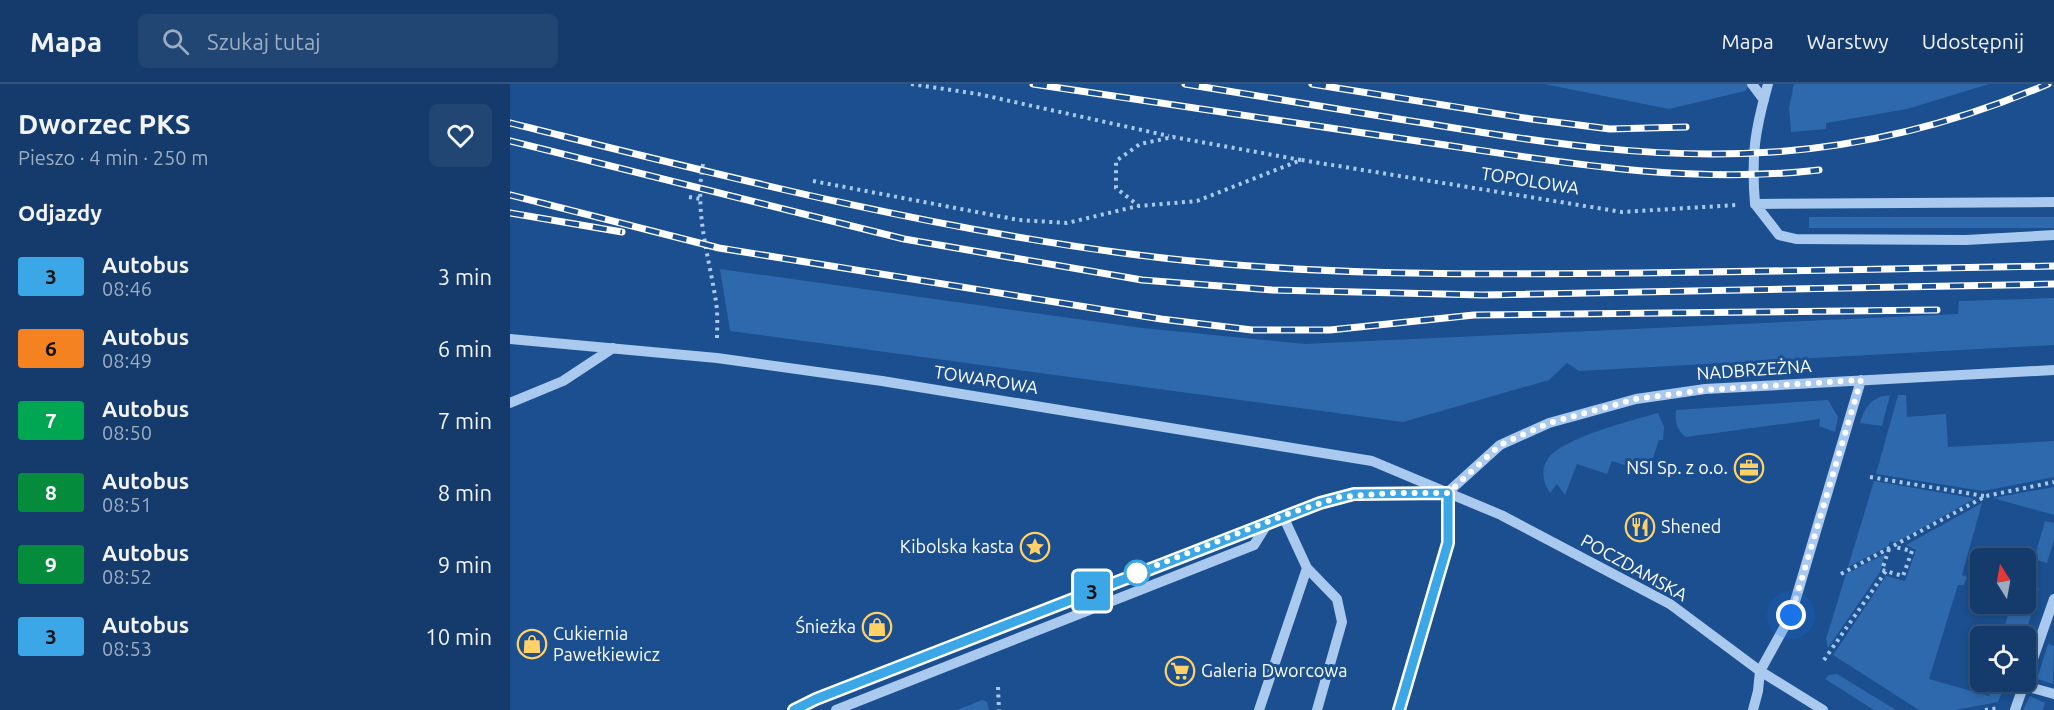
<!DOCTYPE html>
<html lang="pl">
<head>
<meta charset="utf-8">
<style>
  :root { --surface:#143b6b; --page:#214673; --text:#f1f3f6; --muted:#9dadc1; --line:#33557e }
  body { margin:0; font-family:Ubuntu,sans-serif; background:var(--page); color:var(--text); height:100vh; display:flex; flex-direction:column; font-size:22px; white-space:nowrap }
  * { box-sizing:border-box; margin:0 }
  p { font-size:20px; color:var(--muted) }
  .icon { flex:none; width:33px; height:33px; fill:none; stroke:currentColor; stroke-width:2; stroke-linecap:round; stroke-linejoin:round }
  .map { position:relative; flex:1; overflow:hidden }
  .drawer { display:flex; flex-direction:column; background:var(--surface); width:510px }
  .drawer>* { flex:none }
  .badge { padding:0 12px; border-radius:4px; font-size:21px; line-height:39px }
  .needle { width:39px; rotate:349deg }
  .controls { position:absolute; left:1460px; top:464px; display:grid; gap:12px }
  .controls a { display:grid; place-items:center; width:66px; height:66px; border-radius:9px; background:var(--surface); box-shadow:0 3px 9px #0003,0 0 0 2px var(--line); font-size:30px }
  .you { position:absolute; width:30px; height:30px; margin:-15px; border:4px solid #fff; border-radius:50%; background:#1a73e8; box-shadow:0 0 0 9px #1a73e833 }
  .map>.badge { position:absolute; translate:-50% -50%; box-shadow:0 0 0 3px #fff }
  h2 { padding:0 18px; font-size:22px; line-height:54px }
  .round { display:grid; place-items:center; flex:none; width:63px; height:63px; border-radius:9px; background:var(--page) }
  .overview { display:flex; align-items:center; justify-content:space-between; height:102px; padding:0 18px }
  h1 { font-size:28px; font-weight:600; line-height:45px }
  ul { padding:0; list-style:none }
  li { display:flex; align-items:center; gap:18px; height:72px; padding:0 18px }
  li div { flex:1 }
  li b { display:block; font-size:22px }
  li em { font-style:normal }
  li .badge { min-width:66px; font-weight:700; text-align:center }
  header { display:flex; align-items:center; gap:36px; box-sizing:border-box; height:84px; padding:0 30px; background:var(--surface); border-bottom:2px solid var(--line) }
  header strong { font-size:28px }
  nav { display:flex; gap:33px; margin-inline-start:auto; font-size:21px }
  .search { width:420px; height:54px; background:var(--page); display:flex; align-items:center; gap:15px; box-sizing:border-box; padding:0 21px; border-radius:9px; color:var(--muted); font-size:22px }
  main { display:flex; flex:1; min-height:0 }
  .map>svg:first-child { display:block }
  .green { fill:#2e69ad }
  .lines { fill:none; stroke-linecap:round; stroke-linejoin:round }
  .path { stroke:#a9c9ee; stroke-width:4; stroke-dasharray:3 4.5; stroke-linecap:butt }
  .minor { stroke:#a9c9ee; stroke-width:10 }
  .rail-casing { stroke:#fff; stroke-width:7 }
  .rail { stroke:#1b4f8f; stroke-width:4.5; stroke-dasharray:14; stroke-linecap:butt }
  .line-casing { stroke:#fff; stroke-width:14 }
  .line { stroke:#3ba7e7; stroke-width:9 }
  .walk { stroke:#fff; stroke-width:6; stroke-dasharray:0 10.8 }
  .stop-dot { fill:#fff; stroke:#3ba7e7; stroke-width:3 }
  .labels { text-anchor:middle; stroke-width:6; stroke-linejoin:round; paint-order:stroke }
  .street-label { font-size:18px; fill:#fff; stroke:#1b4f8f }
  .poi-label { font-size:18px; fill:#fff; stroke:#1b4f8f; text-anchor:end }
</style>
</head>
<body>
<header>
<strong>Mapa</strong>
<div class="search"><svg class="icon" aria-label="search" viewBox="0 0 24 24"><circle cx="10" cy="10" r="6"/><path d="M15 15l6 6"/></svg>Szukaj tutaj</div>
<nav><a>Mapa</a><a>Warstwy</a><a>Udostępnij</a></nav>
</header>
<main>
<section class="drawer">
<div class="overview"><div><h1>Dworzec PKS</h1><p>Pieszo · 4 min · 250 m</p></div><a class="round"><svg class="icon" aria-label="heart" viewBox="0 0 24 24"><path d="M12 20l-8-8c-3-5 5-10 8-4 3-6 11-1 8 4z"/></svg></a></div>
<h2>Odjazdy</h2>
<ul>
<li><span class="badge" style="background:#3ba7e7;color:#111">3</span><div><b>Autobus</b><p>08:46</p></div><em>3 min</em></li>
<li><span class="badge" style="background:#f58220;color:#111">6</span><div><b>Autobus</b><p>08:49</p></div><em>6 min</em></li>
<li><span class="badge" style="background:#00a651;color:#fff">7</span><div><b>Autobus</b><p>08:50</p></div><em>7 min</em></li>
<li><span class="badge" style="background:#048b3c;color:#fff">8</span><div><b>Autobus</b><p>08:51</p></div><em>8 min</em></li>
<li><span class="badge" style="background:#048b3c;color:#fff">9</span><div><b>Autobus</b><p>08:52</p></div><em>9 min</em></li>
<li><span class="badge" style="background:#3ba7e7;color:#111">3</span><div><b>Autobus</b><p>08:53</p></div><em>10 min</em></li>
</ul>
</section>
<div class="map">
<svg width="1544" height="626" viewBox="0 0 1544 626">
  <rect width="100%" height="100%" fill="#1b4f8f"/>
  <path class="green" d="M1034 0H1241L1235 7 1159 25Z
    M1284 0H1479L1397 25 1316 39V45L1281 48 1279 24Z
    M1299 133H1544V144H1299Z
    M210 185 632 244 795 260 1448 230 1449 217 1544 214V261L1069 287 1057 279 1039 296 893 338 220 247Z
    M1380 311 1372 342 1350 339C1355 322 1362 313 1380 311Z
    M1388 311H1396L1397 333 1436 330 1438 363 1544 357V393L1473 407 1366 390Z
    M1318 316 1328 333 1325 348 1309 342 1310 335 1176 353C1166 346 1165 337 1166 326Z
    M1148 329 1154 343 1153 356H1149L1138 389 1102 377 1097 390 1067 380 1055 411 1047 400 1040 409C1033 398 1030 386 1038 375 1051 354 1124 336 1148 329Z
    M1364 397 1462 414 1464 415 1385 459 1380 457 1378 462 1338 483Z
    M1544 403V431L1483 414Z
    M1472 419 1452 491 1457 493 1454 501H1448L1419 595 1479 612 1484 597H1497L1488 618 1445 626H1409L1323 571 1376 492 1395 497 1406 466 1396 461Z
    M1535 437 1544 439V456L1537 479 1524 475Z
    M1375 470 1370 488 1318 564 1316 555 1336 490Z
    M1515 500 1529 504 1515 551 1494 545 1501 521 1515 519Z
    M1538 560 1544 562 1543 600 1527 595Z
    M1327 590 1386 626H1364L1315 595 1319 591Z
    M1520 612 1535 619 1533 626H1513Z
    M472 616 477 618 479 626H447Z"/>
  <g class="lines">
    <path class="path" d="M401 0 468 10 659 52
      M791 76 663 53 630 60 606 77V104L629 122 687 117 791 76 1112 128 1227 121
      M193 80C184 128 199 172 206 218 208 230 207 243 207 255
      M303 97 509 136 557 139 628 122
      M179 113 191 115
      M1360 393 1474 412
      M1379 465 1372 486 1393 492 1402 467 1385 463
      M1331 490 1476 412 1544 398
      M1314 576 1376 487
      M488 603 489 626
      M1475 626 1489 624"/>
    <path class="minor" d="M1242 0 1254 16
      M1258 0C1245 47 1241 70 1245 120L1544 118
      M1245 120 1269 151 1286 155 1456 156 1544 151
      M0 255 207 274 372 297 862 377 991 431 1160 520 1250 587 1313 626
      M0 319 53 297 103 264
      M937 409 990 361 1039 339 1126 315 1195 305 1544 286
      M797 484 827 515 832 538 807 626
      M1515 602 1544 610
      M284 626 306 615 773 432 844 410 934 409
      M326 626 744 461 759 437
      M749 626 797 484 773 432
      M889 626 938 459 937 409
      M1243 626 1248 607 1250 587 1281 531 1351 296
      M1505 626 1544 515"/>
    <g class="rail-casing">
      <path id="rail" d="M523 0C655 20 788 39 921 59 1050 78 1178 101 1309 86
        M675 0C756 13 838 27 920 40 1034 59 1147 76 1263 68 1358 62 1451 37 1538 0
        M802 0 1021 35 1100 45 1176 43
        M0 39C206 90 410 143 620 170 789 192 959 191 1129 189 1267 187 1406 185 1544 182
        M0 57 394 155 632 196 762 206 973 211 1544 200
        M0 111 209 164 651 235 742 246H820L964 231 1427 226
        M0 129 112 148"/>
    </g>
    <use href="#rail" class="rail"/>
  </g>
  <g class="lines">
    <g class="line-casing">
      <path id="line" d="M284 626 306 615 810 419 844 410 938 409V459L889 626"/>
    </g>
    <use href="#line" class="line"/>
    <path class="walk" d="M627 489 772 432 829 413 881 409H938L990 361 1039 339 1126 315 1195 306 1351 296 1281 531"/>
  </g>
  <defs>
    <g id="office-ring" transform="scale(1.5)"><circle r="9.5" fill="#1b4f8f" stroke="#ffd166" stroke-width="1.5"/><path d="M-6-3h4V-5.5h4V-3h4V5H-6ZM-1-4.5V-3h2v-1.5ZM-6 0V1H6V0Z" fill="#ffd166"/></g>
    <g id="restaurant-ring" transform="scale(1.5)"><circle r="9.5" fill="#1b4f8f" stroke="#ffd166" stroke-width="1.5"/><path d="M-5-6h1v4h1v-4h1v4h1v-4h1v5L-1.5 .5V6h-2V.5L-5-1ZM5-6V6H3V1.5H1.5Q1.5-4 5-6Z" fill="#ffd166"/></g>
    <g id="sight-ring" transform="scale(1.5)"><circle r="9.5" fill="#1b4f8f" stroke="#ffd166" stroke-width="1.5"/><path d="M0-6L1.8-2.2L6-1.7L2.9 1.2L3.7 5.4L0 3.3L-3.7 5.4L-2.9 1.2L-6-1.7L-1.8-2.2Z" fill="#ffd166"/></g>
    <g id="shop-ring" transform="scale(1.5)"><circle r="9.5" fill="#1b4f8f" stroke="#ffd166" stroke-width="1.5"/><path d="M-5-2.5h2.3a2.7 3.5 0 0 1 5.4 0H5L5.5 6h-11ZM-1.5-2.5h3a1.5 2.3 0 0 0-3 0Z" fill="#ffd166"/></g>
    <g id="supermarket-ring" transform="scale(1.5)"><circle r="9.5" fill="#1b4f8f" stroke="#ffd166" stroke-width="1.5"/><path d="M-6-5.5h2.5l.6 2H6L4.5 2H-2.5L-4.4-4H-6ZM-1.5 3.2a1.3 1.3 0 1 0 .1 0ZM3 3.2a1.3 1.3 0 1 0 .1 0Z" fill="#ffd166"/></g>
  </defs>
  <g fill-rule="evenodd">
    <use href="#office-ring" x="1239" y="384"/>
    <use href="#restaurant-ring" x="1130" y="443"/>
    <use href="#sight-ring" x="525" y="463"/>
    <use href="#shop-ring" x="367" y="543"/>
    <use href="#shop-ring" x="22" y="560"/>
    <use href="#supermarket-ring" x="670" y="587"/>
  </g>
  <circle class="stop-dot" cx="627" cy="489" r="12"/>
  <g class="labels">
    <g class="street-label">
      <text transform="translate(1020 97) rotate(9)" y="6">TOPOLOWA</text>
      <text transform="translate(1244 286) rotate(-4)" y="6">NADBRZEŻNA</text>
      <text transform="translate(476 296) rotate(9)" y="6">TOWAROWA</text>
      <text transform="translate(1124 484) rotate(29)" y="6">POCZDAMSKA</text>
    </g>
    <g class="poi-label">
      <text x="1218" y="390">NSI Sp. z o.o.</text>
      <text x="1151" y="449" text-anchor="start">Shened</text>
      <text x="504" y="469">Kibolska kasta</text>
      <text x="346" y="549">Śnieżka</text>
      <text x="43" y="556" text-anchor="start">Cukiernia<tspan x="43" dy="21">Pawełkiewicz</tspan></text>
      <text x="691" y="593" text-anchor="start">Galeria Dworcowa</text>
    </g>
  </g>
</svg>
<div class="controls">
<a><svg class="needle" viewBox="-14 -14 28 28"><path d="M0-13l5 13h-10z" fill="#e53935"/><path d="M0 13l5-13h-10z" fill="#9dadc1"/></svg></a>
<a><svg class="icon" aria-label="locate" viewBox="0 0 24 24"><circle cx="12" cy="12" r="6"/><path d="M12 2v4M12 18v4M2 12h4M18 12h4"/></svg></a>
</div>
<div class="you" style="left:1281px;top:531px"></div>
<b class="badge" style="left:582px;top:507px;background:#3ba7e7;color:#111">3</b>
</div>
</main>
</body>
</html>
